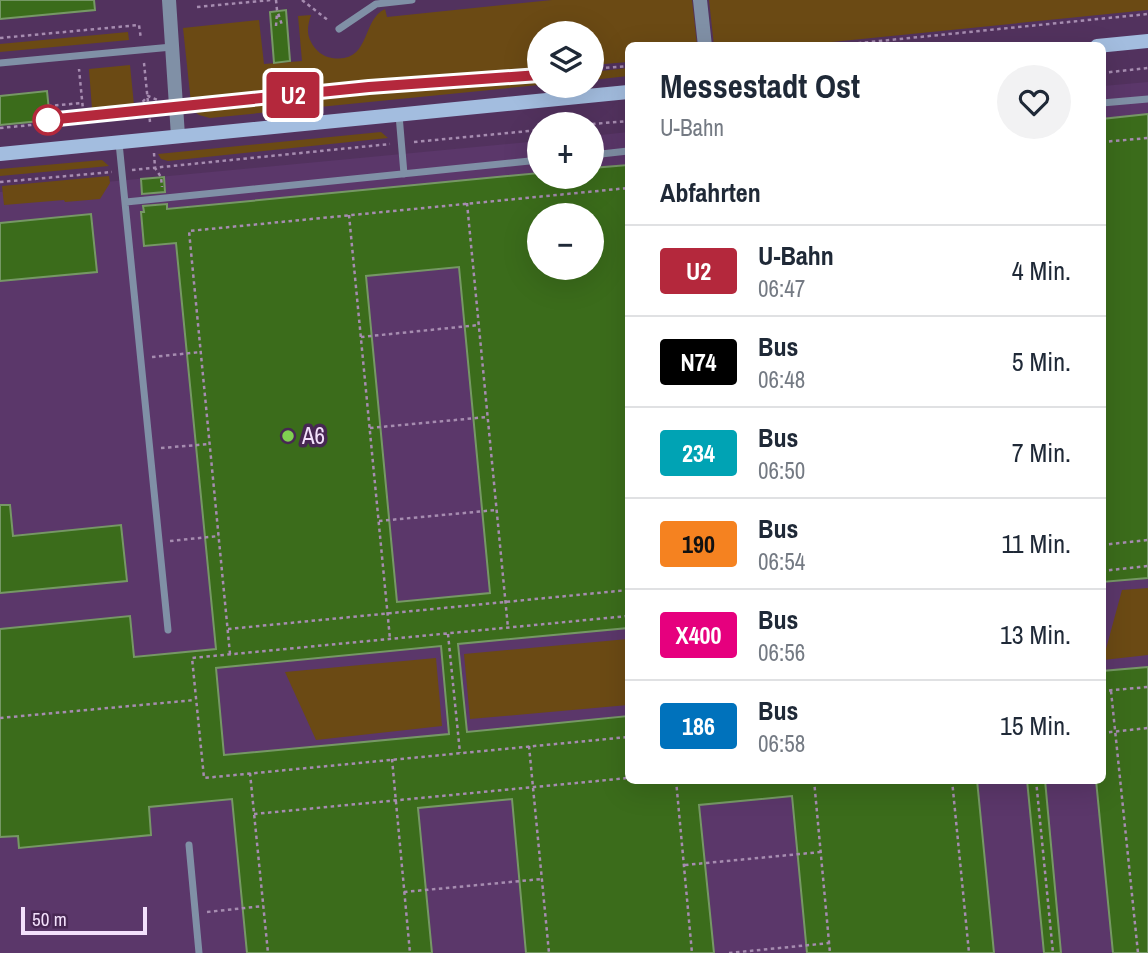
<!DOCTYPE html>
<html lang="de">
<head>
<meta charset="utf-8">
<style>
  :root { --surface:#fff; --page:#f2f2f3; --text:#1f2937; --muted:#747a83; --line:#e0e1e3 }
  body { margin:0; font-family:"Archivo Narrow",sans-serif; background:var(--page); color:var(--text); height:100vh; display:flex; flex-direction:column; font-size:26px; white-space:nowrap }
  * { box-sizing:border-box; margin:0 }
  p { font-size:23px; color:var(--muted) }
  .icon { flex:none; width:38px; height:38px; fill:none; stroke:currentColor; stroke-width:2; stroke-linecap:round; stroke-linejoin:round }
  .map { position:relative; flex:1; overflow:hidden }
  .panel { position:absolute; left:625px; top:42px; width:481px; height:742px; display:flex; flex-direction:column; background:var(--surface); border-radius:10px; box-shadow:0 7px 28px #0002 }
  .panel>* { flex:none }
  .badge { padding:0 14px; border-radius:5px; font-size:24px; line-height:46px }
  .fabs { position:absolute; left:527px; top:21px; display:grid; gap:14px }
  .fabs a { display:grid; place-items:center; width:77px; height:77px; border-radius:50%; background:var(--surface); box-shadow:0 7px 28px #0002; font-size:35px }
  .scale { position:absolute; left:21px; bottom:18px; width:126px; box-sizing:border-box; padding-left:7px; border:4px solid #f3e0fb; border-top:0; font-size:19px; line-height:24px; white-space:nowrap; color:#f3e0fb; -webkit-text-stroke:5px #472753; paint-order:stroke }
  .map>.badge { position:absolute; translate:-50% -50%; box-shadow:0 0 0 4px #fff }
  h2 { padding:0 35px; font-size:26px; line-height:63px }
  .round { display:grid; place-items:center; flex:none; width:74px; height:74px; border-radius:37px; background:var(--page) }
  .overview { display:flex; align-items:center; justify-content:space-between; height:119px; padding:0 35px }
  h1 { font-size:33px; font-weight:700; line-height:52px }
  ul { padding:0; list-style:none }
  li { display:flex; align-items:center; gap:21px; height:91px; padding:0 35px; border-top:2px solid var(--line) }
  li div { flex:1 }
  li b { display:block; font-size:26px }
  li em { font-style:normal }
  li .badge { min-width:77px; font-weight:700; text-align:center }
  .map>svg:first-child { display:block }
  .built { fill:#5b376a; fill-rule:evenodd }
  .green { fill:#6b4a14 }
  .building { fill:#3b6c1b; stroke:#769865; stroke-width:2; fill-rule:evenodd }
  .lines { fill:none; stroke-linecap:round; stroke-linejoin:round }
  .path { stroke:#a68cb0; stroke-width:2.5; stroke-dasharray:3.5 3.5; stroke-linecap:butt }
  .service { stroke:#8090a6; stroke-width:7 }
  .minor { stroke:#8090a6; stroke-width:14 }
  .secondary { stroke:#a3bddf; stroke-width:14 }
  .line-casing { stroke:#fff; stroke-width:16 }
  .line { stroke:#b4283c; stroke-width:10 }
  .stop-dot { fill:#fff; stroke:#b4283c; stroke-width:3.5 }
  .poi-dot { fill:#80d051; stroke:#472753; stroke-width:2.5 }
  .labels { text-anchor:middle; stroke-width:7; stroke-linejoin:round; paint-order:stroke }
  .poi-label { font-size:23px; fill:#f3e0fb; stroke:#472753; text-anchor:start }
</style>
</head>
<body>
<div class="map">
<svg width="1148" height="953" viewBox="0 0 1148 953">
  <rect width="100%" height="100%" fill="#52325e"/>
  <path class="built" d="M1148 82V953H0V192L539 141V177H592V136L628 132V780H1102L1103 86ZM539 215H592V268H539Z"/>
  <path class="green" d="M552 0H692L697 45 628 46V62L592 65V33H539V71L202 104 191 103 183 28 259 20 264 64 302 61 298 16 311 15C308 24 306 33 311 42 315 50 323 57 332 58 371 64 361 20 385 9L387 17Z
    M709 0H1148V10L802 45 714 46Z
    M128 32 129 40 0 52V44Z
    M130 65 134 105 92 109 89 69Z
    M628 68V76L592 80V72Z
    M539 77V85L210 118 199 115 195 112Z
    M381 132 388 138 168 161 161 159 158 154Z
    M102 160 109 166 0 176V169Z
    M109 176 110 183 100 199 65 202 64 200 4 205 2 186Z
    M1148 588V655L1103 660 1122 590Z
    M628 639V705L470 719 464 654Z
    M436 658 442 726 316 740 285 672Z"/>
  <path class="building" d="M0 0H94L95 10 0 19Z
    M286 10 290 61 274 63 270 12Z
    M47 91 50 120 0 125V96Z
    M1148 114V578L1102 582V119Z
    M628 165V628L458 644 467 732 628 716V780H977L994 953H807L792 796 699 805 714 953H526L512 799 418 808 432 953H247L232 799 149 807 151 835 19 848 18 836 0 837V629L130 616 134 657 216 649 176 243 144 246 141 212H144L143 206 167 204V209L539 173V177H592V168ZM539 215H592V268H539ZM459 267 490 593 397 602 366 276ZM441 646 449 734 224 755 216 668Z
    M164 177 165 192 142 194 141 179Z
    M91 214 97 272 0 281V223Z
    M0 505H10L13 536 121 525 127 581 0 593Z
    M1148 667V953H1113L1096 780H1102V671Z
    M1027 780H1045L1061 953H1044Z"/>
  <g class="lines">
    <path class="path" d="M276 0 277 10 282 25
      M302 0 329 21
      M197 7 271 0
      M276 26 277 13
      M0 38 139 25 141 39
      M830 46 1148 14
      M144 63 150 122
      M592 69 628 66
      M1102 73 1148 68
      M48 106 82 103
      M191 108 195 109 539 74
      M83 114 136 109 148 96 160 101
      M592 124 628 121
      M0 128 84 120 79 69
      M414 142 539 130
      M1102 142 1148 138
      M154 153 155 168 161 177 162 187
      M132 170 390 144
      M0 182 112 172
      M627 188 628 201
      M467 203 508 628
      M349 215 390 639
      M361 337 479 325
      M152 357 201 352
      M370 428 487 417
      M161 448 210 444
      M379 521 496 510
      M170 541 219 536
      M1102 545 1148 540
      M1102 571 1148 566
      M628 616 192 658 204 778 628 737
      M228 629 628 590
      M448 634 460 753
      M230 654 189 231 628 188
      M1102 691 1148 687
      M1111 691 1138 953
      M0 718 195 700
      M1102 733 1148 728
      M529 746 549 953
      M392 759 410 953
      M250 773 268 953
      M676 780 692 953
      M814 780 830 953
      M952 780 969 953
      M1036 780 1053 953
      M254 814 628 778
      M685 865 821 852
      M404 892 542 879
      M207 912 263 906
      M729 953 830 943"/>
    <path class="service" d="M339 29 376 4 412 0
      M0 63 172 47
      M1102 103 1148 99
      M399 115 404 174
      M119 143 168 630
      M592 155 628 151
      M126 202 539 160
      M189 845 199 953"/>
    <path class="minor" d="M169 0 178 136
      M700 0 705 46"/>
    <path class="secondary" d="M1097 46 1148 41
      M0 154 628 92"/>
  </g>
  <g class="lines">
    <g class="line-casing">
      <path id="line" d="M48 120 369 87 539 75"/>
    </g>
    <use href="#line" class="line"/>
  </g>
  <circle class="stop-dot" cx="48" cy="120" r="14"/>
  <circle class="poi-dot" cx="288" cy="436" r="7"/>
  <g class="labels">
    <g class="poi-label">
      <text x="302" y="444">A6</text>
    </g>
  </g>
</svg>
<div class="fabs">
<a><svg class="icon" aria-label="layers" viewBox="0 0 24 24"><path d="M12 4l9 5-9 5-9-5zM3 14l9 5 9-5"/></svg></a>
<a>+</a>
<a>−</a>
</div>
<div class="scale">50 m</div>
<b class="badge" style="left:293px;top:95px;background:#b4283c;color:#fff">U2</b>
<section class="panel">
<div class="overview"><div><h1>Messestadt Ost</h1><p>U-Bahn</p></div><a class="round"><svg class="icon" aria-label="heart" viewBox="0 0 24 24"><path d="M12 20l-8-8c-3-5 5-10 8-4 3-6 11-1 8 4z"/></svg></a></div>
<h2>Abfahrten</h2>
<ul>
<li><span class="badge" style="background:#b4283c;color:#fff">U2</span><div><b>U-Bahn</b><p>06:47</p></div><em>4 Min.</em></li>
<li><span class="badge" style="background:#000;color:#fff">N74</span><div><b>Bus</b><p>06:48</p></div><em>5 Min.</em></li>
<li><span class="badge" style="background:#00a3b4;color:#fff">234</span><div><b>Bus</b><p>06:50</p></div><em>7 Min.</em></li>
<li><span class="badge" style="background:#f58220;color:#111">190</span><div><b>Bus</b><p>06:54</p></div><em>11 Min.</em></li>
<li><span class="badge" style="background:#e6007e;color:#fff">X400</span><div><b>Bus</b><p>06:56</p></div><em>13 Min.</em></li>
<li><span class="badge" style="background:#0072bc;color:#fff">186</span><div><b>Bus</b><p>06:58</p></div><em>15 Min.</em></li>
</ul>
</section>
</div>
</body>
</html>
